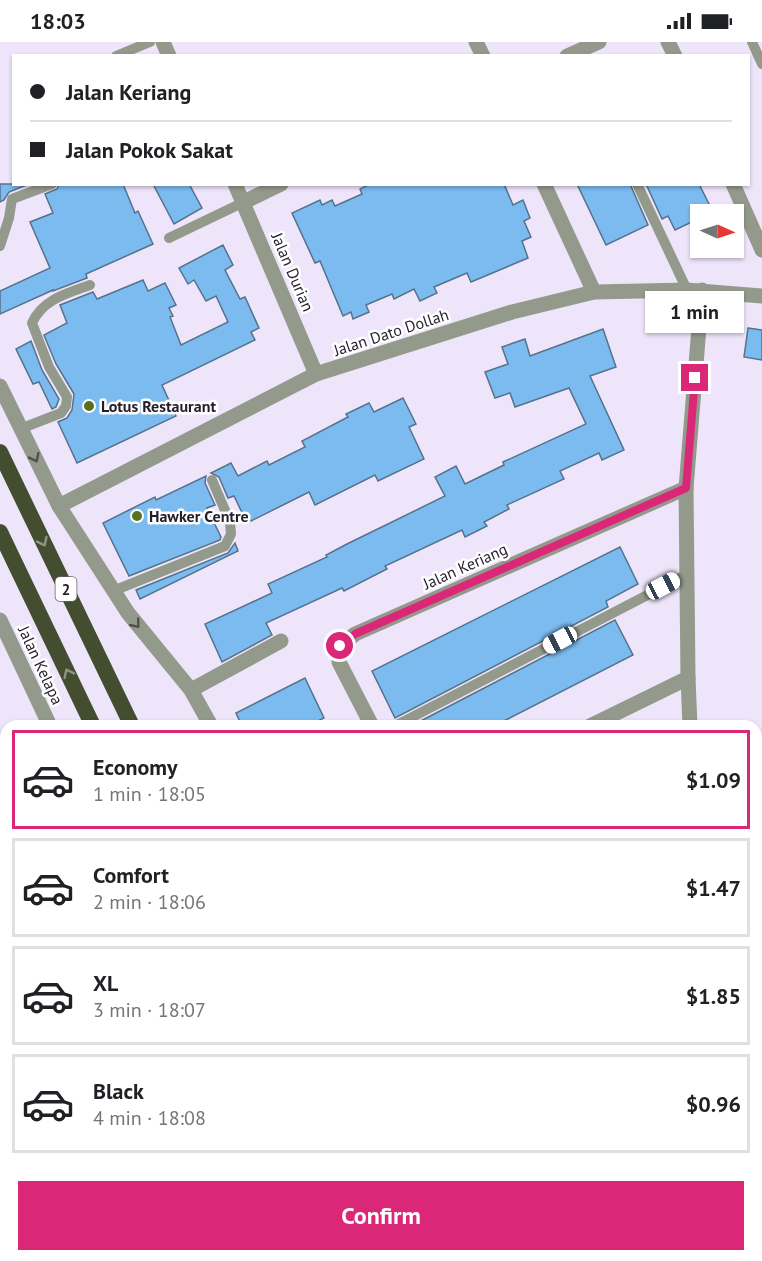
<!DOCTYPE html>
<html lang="en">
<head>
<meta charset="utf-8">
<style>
	:root { --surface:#fff; --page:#f2f2f2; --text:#202124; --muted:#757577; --line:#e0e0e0; --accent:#db2777 }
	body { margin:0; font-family:"PT Sans",sans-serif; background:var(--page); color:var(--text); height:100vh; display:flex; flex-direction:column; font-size:22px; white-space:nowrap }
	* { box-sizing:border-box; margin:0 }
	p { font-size:20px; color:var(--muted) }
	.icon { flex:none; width:33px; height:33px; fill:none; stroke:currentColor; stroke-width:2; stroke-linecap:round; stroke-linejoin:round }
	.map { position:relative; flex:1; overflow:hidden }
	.side { position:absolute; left:0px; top:678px; width:762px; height:542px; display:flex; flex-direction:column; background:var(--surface); border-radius:18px 18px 0 0; box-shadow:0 2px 4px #0004 }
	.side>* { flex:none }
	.hud { position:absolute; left:12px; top:12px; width:738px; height:132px; border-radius:0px; box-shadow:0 2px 4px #0004; display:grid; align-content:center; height:132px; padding:0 18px; background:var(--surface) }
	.needle { width:39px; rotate:93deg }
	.tools { position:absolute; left:690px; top:162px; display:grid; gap:12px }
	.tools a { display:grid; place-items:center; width:54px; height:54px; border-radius:0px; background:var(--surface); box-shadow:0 2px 4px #0004; font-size:30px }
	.end { position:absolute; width:27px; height:27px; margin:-14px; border:8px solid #db2777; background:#fff; box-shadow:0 0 0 3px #fff }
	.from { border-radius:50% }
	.bubble { position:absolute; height:42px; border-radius:0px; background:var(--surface); box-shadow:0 2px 4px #0004; font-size:20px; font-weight:700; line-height:42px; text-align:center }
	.car { position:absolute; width:18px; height:36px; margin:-18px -9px; border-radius:8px; box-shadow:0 0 4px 2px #0007; background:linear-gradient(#fff 24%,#345 0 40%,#fff 0 76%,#345 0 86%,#fff 0) }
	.hud b { display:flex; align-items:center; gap:21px; height:57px; font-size:22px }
	.hud b+b { border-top:2px solid var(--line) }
	.hud i { width:15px; height:15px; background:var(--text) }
	ul { padding:10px 0 0; list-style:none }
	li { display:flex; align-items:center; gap:18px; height:99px; margin:0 12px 9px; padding:0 6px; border:3px solid var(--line); border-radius:0px }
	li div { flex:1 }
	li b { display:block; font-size:22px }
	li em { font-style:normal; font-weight:700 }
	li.current { border-color:var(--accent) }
	li>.icon { width:54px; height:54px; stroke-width:1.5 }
	.primary-button { display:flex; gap:12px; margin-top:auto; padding:12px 18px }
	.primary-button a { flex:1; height:69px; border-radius:0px; background:var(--accent); color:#fff; font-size:24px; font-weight:700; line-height:69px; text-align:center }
	.status { display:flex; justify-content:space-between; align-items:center; height:42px; padding:0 30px; background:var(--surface); direction:ltr }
	.status svg { height:16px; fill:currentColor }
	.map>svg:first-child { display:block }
	.building { fill:#7bbbf0; stroke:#55728b; stroke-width:1.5 }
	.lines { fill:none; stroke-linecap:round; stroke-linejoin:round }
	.service { stroke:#949a8b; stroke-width:10 }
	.minor { stroke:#949a8b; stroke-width:15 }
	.tertiary { stroke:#949a8b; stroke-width:15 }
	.trunk { stroke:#434e30; stroke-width:16 }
	.oneway { stroke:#515051 }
	.oneway2 { stroke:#8e9583 }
	.route { stroke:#db2777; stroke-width:8 }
	.poi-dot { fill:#587021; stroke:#fff; stroke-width:2 }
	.labels { text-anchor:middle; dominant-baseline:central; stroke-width:5; stroke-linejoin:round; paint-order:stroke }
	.shield { fill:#fff; stroke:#66626b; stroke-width:1.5 }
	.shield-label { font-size:15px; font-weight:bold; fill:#241e2b }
	.street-label { font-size:16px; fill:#241e2b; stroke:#fff }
	.poi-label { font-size:16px; font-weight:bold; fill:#241e2b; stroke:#fff; text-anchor:start }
</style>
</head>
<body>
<div class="status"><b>18:03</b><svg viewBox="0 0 49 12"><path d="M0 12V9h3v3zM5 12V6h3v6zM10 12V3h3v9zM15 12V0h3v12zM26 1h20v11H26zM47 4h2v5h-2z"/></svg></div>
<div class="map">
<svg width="762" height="1219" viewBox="0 0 762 1219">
	<rect width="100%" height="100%" fill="#eee5fb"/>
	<g class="building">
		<polygon points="0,142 29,142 9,150 4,158 0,160"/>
		<polygon points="59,142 123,142 135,171 138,169 153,202 86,232 87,236 53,249 53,248 0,272 0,249 50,226 30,180 53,171 45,152 57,147"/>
		<polygon points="153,142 189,142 202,166 174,182"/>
		<polygon points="370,142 504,142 513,163 523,158 530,176 524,179 531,195 522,199 528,216 471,240 467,231 434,245 437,251 420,259 414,247 394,257 392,252 366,263 369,270 353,277 351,270 343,274 320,219 315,221 292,171 320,158 322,163 332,158 335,164 362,152 360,147"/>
		<polygon points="577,142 630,142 648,183 606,203"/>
		<polygon points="646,142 699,142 713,170 700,172 700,176 675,188 668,174 662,177"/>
		<polygon points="223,203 233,223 225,228 240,257 245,255 259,286 251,290 255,298 162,343 176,374 77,421 58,380 67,376 72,368 74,352 56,322 44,293 67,281 60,263 93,250 97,257 143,238 148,249 165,241 176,263 169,266 173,274 170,275 181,303 228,280 216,254 206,259 194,238 188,242 179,226"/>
		<polygon points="748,286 762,288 762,318 744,315"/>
		<polygon points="603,287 616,325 590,334 624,408 602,418 599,411 560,429 564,437 507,463 509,467 484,480 487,484 465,495 462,488 385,524 387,527 344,549 342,546 266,581 272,593 222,620 205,582 272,551 268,542 327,515 326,513 347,502 445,454 435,435 456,424 465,442 504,423 503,420 586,382 569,346 515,365 510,351 495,356 485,330 508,322 502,305 525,297 530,314"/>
		<polygon points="31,299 42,328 59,357 56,365 52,367 39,340 33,342 16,307"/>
		<polygon points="403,356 416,382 409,385 424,417 378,439 375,433 315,463 309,450 247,481 234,454 228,456 219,435 211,431 231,421 238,434 267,419 269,423 305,405 302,399 348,375 346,372 369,361 374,370"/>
		<polygon points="206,434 205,441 215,463 207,466 221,495 220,498 129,534 103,481 155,455 156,458"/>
		<polygon points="235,501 238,509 140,557 136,548 228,511"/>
		<polygon points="620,505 638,542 606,559 608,565 395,676 372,629"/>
		<polygon points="615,578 633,613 494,684 411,684"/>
		<polygon points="305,636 324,676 308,684 242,684 236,671"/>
	</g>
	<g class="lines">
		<g class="service">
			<polyline points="752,0 762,22"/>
			<polyline points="116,14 150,0"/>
			<polyline points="637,142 687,248"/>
			<polyline points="169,196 244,160"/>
			<polyline points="0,204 9,176 12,157 52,142"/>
			<path d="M 20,387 L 61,371 L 66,364 L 67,355 L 49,325 L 32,281 C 43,257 68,251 90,243"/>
			<polyline points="113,549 225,504 231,492 230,480 212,438"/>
			<polyline points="395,684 686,533"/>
			<polyline points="0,704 6,702"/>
			<polyline points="756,1151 762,1148"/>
			<polyline points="81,1214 84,1219"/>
			<polyline points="148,1214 151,1219"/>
			<polyline points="270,1214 272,1219"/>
			<polyline points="459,1214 462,1219"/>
			<polyline points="109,1219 118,1214"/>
			<polyline points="609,1219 621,1214"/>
		</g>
		<g class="minor">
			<polyline points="163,0 169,14"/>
			<polyline points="476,0 483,14"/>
			<polyline points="668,0 675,14"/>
			<polyline points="567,14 599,0"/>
			<polyline points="235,142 316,332"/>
			<polyline points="544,142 594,250"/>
			<polyline points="733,142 762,208"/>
			<polyline points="244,160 281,142"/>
			<polyline points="0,578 50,684"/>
			<polyline points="191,648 281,599"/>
			<polyline points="372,684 339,620 341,604 355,592 686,446"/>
			<polyline points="590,684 688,636"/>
			<polyline points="690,684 688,636 686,446 702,248"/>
			<polyline points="756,850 762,847"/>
			<polyline points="756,1096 762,1113"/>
			<polyline points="0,1134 6,1146"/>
			<polyline points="40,1214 43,1219"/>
			<polyline points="313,1214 315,1219"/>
		</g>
		<g class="tertiary">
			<polyline points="0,344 59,464 128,571 191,648 211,684"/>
			<polyline points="59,464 316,332 512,270 594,250 687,248 762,254"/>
			<polyline points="423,1214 426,1219"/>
		</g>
		<g class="trunk">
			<polyline points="0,410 132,684"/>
			<polyline points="0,490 93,684"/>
			<polyline points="349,1214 352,1219"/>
			<polyline points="384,1214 386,1219"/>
		</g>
	</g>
	<defs><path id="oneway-chevron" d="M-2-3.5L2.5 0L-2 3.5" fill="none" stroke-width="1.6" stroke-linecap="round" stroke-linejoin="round" transform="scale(1.5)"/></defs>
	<g class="oneway">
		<use href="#oneway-chevron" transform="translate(35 416) rotate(64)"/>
		<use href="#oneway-chevron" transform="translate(136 582) rotate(51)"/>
	</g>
	<g class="oneway2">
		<use href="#oneway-chevron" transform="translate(43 500) rotate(64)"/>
		<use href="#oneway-chevron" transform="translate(68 631) rotate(-116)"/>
	</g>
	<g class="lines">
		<polyline class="route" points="340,604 355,592 686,446 695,336"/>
	</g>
	<g class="poi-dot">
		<circle cx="89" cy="364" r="6"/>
		<circle cx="137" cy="474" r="6"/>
	</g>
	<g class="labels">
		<rect class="shield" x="55.5" y="535" width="21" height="24" rx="4.5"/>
		<g class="shield-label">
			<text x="66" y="547">2</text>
		</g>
		<g class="street-label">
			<text transform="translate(293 230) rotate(67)">Jalan Durian</text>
			<text transform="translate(391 290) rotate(-18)">Jalan Dato Dollah</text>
			<text transform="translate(465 524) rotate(-24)">Jalan Keriang</text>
			<text transform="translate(41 623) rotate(65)">Jalan Kelapa</text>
		</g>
		<g class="poi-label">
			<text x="101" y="364">Lotus Restaurant</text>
			<text x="149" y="474">Hawker Centre</text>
		</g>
	</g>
</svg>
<div class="tools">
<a><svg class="needle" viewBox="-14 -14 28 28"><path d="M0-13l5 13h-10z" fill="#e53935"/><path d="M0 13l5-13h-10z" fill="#757577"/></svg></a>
</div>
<i class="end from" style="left:340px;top:604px"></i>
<i class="end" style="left:695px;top:336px"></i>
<div class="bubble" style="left:645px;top:249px;width:99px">1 min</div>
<i class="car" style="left:663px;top:544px;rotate:62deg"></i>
<i class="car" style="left:560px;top:598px;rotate:242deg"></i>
<div class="hud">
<b><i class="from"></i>Jalan Keriang</b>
<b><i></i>Jalan Pokok Sakat</b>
</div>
<section class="side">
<ul>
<li class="current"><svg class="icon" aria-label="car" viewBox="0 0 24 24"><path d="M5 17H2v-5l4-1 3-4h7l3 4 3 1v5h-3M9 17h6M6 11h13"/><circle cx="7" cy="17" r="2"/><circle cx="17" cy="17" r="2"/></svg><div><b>Economy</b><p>1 min · 18:05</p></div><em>$1.09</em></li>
<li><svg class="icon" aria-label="car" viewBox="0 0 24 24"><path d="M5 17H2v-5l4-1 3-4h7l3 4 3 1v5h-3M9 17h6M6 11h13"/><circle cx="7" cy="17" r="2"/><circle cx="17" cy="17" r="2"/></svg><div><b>Comfort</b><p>2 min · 18:06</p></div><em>$1.47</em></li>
<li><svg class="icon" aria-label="car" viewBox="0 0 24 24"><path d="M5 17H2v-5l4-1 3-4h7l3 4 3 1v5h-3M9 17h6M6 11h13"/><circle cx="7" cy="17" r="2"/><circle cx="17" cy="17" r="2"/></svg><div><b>XL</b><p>3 min · 18:07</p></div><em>$1.85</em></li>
<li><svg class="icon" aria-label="car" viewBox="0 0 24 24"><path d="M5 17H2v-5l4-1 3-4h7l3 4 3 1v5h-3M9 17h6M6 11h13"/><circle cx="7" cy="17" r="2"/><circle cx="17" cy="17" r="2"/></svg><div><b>Black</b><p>4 min · 18:08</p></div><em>$0.96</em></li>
</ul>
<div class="primary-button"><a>Confirm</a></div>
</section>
</div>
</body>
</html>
